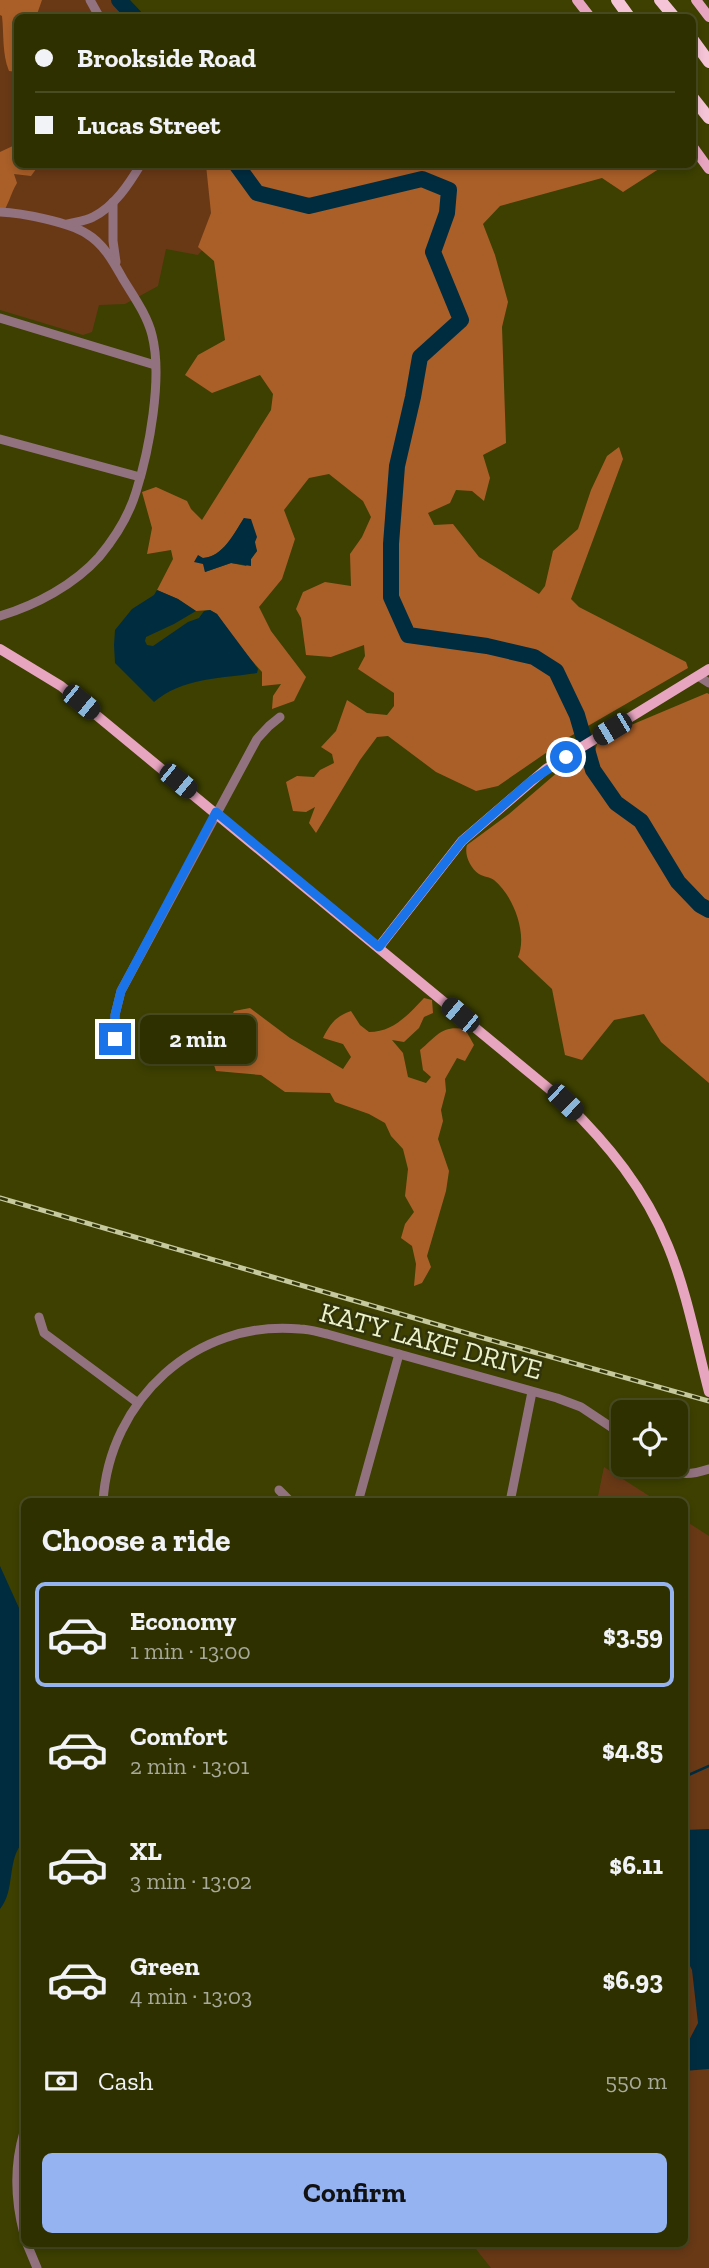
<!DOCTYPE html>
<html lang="en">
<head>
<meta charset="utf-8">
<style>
	:root { --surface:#2e3000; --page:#36380a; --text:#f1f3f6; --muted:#a7a999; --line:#494b22; --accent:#95b2f1 }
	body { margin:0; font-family:"Zilla Slab",serif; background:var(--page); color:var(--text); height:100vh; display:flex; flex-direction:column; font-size:26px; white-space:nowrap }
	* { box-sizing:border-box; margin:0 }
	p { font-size:23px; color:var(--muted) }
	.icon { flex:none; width:38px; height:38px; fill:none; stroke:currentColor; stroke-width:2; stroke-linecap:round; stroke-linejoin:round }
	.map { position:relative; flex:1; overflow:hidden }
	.side { position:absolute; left:21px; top:1498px; width:667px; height:749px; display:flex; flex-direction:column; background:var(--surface); border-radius:10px; box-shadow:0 4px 10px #0003,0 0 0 2px var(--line) }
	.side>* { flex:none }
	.hud { position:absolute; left:14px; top:14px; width:682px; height:154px; border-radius:10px; box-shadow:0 4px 10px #0003,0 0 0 2px var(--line); display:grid; align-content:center; height:154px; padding:0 21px; background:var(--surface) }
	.fabs { position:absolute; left:611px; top:1400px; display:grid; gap:14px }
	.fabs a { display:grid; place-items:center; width:77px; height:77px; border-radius:10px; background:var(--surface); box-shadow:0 4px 10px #0003,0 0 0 2px var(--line); font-size:35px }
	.end { position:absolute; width:32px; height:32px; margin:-16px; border:9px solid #1a73e8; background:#fff; box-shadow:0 0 0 4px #fff }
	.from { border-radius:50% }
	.bubble { position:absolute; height:49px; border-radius:10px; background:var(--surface); box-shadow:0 4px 10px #0003,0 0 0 2px var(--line); font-size:23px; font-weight:700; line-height:49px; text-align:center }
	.car { position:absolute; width:21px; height:42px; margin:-21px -10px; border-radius:9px; box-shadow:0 0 5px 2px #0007; background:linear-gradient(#222 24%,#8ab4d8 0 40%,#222 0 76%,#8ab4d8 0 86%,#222 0) }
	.hud b { display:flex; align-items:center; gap:24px; height:66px; font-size:26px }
	.hud b+b { border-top:2px solid var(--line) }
	.hud i { width:18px; height:18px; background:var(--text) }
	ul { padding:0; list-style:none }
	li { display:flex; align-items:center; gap:21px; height:105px; margin:0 14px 10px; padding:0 7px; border:4px solid transparent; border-radius:10px }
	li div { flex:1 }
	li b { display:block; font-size:26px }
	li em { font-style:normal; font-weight:700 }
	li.active { border-color:var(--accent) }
	li>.icon { width:63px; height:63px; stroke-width:1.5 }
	h2 { padding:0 21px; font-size:32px; line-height:84px }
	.pay { display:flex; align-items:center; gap:18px; height:77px; padding:0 21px; font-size:26px }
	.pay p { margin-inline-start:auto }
	.cta { display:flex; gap:14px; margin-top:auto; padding:14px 21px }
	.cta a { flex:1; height:80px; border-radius:10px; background:var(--accent); color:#111; font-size:28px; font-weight:700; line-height:80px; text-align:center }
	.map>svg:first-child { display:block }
	.green { fill:#693916 }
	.forest { fill:#aa5f28; fill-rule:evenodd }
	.water { fill:#002c40 }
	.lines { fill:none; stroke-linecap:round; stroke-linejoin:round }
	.stream { stroke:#002c40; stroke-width:2.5 }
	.river { stroke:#002c40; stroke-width:16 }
	.minor { stroke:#93727f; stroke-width:9 }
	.major { stroke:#e8a5c0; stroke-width:10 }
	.highway { stroke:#f6c4d7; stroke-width:12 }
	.rail-casing { stroke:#c5c99d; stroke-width:5 }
	.rail { stroke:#32350b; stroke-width:2.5; stroke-dasharray:8; stroke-linecap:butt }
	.route { stroke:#1a73e8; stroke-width:9 }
	.labels { text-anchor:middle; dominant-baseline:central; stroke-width:5; stroke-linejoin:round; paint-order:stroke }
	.street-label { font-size:28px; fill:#ecf1ca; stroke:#32350b }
</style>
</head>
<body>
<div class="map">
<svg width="709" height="2268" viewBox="0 0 709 2268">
	<rect width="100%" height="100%" fill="#3d4000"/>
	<g class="green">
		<polygon points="0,0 120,0 151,17 18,18 18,164 295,165 232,215 198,255 166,249 158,286 125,304 99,305 92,332 83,335 0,310"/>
		<polygon points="604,1467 657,1501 597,1501"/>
		<polygon points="684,1520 709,1536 709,2268 491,2268 472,2244 684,2244"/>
	</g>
	<g class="forest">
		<path d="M 0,0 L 42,0 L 36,17 L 18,18 L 17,72 L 9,71 C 2,54 4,34 2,16 L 0,15 Z"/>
		<path d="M 17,144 L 18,164 L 39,165 L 31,176 L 14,174 L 17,183 C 10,194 9,206 0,216 L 0,152 Z"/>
		<path d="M 206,165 L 665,165 L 623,192 L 602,178 L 500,206 L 483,224 L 495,255 L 508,302 L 502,327 L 506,443 L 483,455 L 490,478 L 484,501 L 472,491 L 456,490 L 450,503 L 428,513 L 434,525 L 453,524 L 479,557 L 539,594 L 545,586 L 553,551 L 578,529 L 591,490 L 607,456 L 619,447 L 623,459 L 571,599 L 579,607 L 686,662 L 688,668 L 569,737 L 498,786 L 476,791 L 436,772 L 388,736 L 377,737 L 360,760 L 316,833 L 309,823 L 315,807 L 306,812 L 293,811 L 286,782 L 297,776 L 314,777 L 320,770 L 334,763 L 332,754 L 321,747 L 336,731 L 347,700 L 367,713 L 387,715 L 394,706 L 394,693 L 358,669 L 365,656 L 364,645 L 331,657 L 306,655 L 301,618 L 296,609 L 303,592 L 325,582 L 351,586 L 350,554 L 362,537 L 371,517 L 363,501 L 329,474 L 309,478 L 284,510 L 295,539 L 282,579 L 259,607 L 271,631 L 306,677 L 294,701 L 272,709 L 273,696 L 281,684 L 262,686 L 262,672 L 240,647 L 217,614 L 210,610 L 196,611 L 178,599 L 157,590 L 173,559 L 171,550 L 147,554 L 152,528 L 142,492 L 156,487 L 187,501 L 191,509 L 202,520 L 271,410 L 273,394 L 260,375 L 212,393 L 185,375 L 198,355 L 225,340 L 214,261 L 198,247 L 211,213 ZM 244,518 L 257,551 L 246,566 L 231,563 L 205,572 L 203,558 C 223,557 234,534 244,518 Z"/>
		<path d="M 707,693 L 709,694 L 709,1083 L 661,1042 L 644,1014 L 614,1020 L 582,1060 L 565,1055 L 552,989 L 518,957 C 528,934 513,895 494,880 C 490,877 484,877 479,874 C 470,868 464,854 467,845 L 509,814 L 559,771 L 576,761 L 592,763 L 597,744 L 631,725 Z"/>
		<path d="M 424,998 L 432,1000 L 433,1013 L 424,1017 L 419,1028 L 404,1042 L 392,1040 L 403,1053 L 408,1077 L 426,1083 L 431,1077 L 423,1070 L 420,1050 C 437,1036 441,1025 465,1029 L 474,1045 L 465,1061 L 457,1058 L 445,1079 L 446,1091 L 441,1110 L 443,1121 L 438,1139 L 449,1171 L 446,1191 L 427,1256 L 431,1267 L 422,1283 L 414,1286 L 416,1264 L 412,1246 L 401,1238 L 405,1224 L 414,1212 L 405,1196 L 408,1169 L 403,1149 L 391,1136 L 385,1123 L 369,1114 L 335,1102 L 330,1093 L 285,1092 L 261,1075 L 216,1071 L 212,1059 L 234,1011 L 250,1008 L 290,1038 L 343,1069 L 351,1057 L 343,1044 L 323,1038 C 330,1024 336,1016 351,1011 L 360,1025 L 369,1032 C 393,1032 408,1015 424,998 Z"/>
	</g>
	<g class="water">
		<path d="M 244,518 L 251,519 L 257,537 L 255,542 L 257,551 L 251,559 L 251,566 L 231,563 L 205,572 L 203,564 L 194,562 L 198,555 L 203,558 C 223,557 234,533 244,518 Z"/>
		<path d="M 157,590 L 178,599 L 196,611 L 174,624 L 146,637 L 145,641 L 147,645 L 153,646 L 188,622 L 199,618 L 204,611 L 210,610 L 217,614 L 258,669 L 257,673 C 223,678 181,678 154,702 L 115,663 L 114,645 L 115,630 L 132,609 L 154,595 Z"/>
		<path d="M 0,1566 L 24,1619 L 24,1841 C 6,1859 16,1890 0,1909 Z"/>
		<polygon points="709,1829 709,2069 684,2071 684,2050 698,2023 692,1970 684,1954 684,1830"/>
	</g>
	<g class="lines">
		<polyline class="stream" points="684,1777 709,1766"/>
		<g class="river">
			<polyline points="119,0 136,18"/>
			<polyline points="236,164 257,193 309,206 422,179 449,190 447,213 433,252 461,320 420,357 413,397 397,466 391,544 391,597 408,635 487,646 534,657 556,671 577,715 593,770 616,803 641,821 678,882 700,905 709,910"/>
		</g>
		<g class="minor">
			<polyline points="90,0 100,18"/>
			<polyline points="113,202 113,241 116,262"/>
			<path d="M 0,212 C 22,213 69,222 87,234 C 104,244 114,263 123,279 C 134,297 147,315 152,335 C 163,378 149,451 136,492 C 129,515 114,539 99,557 C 74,585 36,605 0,616"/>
			<path d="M 67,224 C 75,222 86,221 93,217 C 115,206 129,184 141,164"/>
			<polyline points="0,318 155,365"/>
			<polyline points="0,439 140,477"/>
			<polyline points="698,676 709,683"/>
			<polyline points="115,1039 115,1015 121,991 257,739 269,726 280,717"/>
			<polyline points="39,1317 44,1333 138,1403"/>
			<path d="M 661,1465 C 677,1476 691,1475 709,1469"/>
			<polyline points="279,1490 289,1500 298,1502"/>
			<path d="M 103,1502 C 109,1400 196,1319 300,1329 C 309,1329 318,1332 327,1334 L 557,1398 L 581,1407 L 623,1435"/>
			<polyline points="358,1502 399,1354"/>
			<polyline points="510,1502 532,1392"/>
			<path d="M 24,2132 C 14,2165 15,2200 24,2234"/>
			<polyline points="27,2244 37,2268"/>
		</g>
		<g class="major">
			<polyline points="577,0 591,18"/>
			<polyline points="696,0 709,17"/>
			<polyline points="693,147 709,169"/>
			<path d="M 0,649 L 61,686 L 565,1102 C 608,1144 645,1189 668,1246 C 686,1289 697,1346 709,1392"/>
			<polyline points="379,947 462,841 546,769 709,669"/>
		</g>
		<g class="highway">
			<polyline points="617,0 630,18"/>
			<polyline points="660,0 675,18"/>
			<polyline points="693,40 709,62"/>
			<polyline points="693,98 709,118"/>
		</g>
		<g class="rail-casing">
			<polyline id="rail" points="0,1198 480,1337 709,1401"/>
		</g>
		<use href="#rail" class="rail"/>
	</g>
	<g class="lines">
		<polyline class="route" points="115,1039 115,1015 121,991 216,812 379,947 462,841 531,781 566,757"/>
	</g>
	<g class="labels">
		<g class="street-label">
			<text transform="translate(431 1341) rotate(15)">KATY LAKE DRIVE</text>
		</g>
	</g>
</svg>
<div class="fabs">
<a><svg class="icon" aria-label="locate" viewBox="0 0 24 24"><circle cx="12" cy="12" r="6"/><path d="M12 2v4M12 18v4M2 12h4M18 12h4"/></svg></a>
</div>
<i class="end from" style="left:566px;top:757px"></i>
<i class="end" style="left:115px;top:1039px"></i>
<div class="bubble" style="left:140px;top:1015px;width:116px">2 min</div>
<i class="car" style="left:81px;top:702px;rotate:129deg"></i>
<i class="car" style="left:612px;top:729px;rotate:239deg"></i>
<i class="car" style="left:178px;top:781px;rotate:129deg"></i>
<i class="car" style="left:460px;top:1015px;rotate:310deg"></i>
<i class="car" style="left:565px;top:1102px;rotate:134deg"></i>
<div class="hud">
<b><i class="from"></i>Brookside Road</b>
<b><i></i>Lucas Street</b>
</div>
<section class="side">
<h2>Choose a ride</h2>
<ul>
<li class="active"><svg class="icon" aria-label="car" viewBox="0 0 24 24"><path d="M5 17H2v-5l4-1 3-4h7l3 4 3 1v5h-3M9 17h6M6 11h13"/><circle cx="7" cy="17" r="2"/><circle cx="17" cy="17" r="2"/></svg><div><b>Economy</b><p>1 min · 13:00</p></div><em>$3.59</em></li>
<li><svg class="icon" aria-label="car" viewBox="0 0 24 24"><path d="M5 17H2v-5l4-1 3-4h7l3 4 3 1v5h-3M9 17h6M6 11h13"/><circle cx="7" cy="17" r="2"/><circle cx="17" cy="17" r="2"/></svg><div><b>Comfort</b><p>2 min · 13:01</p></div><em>$4.85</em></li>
<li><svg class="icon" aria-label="car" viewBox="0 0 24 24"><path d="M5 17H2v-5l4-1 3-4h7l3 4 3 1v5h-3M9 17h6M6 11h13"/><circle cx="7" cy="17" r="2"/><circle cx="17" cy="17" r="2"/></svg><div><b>XL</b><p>3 min · 13:02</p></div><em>$6.11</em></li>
<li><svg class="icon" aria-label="car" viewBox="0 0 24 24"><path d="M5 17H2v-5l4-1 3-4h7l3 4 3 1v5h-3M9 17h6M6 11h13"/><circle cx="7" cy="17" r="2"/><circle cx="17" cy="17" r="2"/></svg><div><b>Green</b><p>4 min · 13:03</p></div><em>$6.93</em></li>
</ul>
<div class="pay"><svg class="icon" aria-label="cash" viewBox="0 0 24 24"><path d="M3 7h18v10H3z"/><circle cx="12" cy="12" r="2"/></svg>Cash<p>550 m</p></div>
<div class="cta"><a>Confirm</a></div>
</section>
</div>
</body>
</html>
